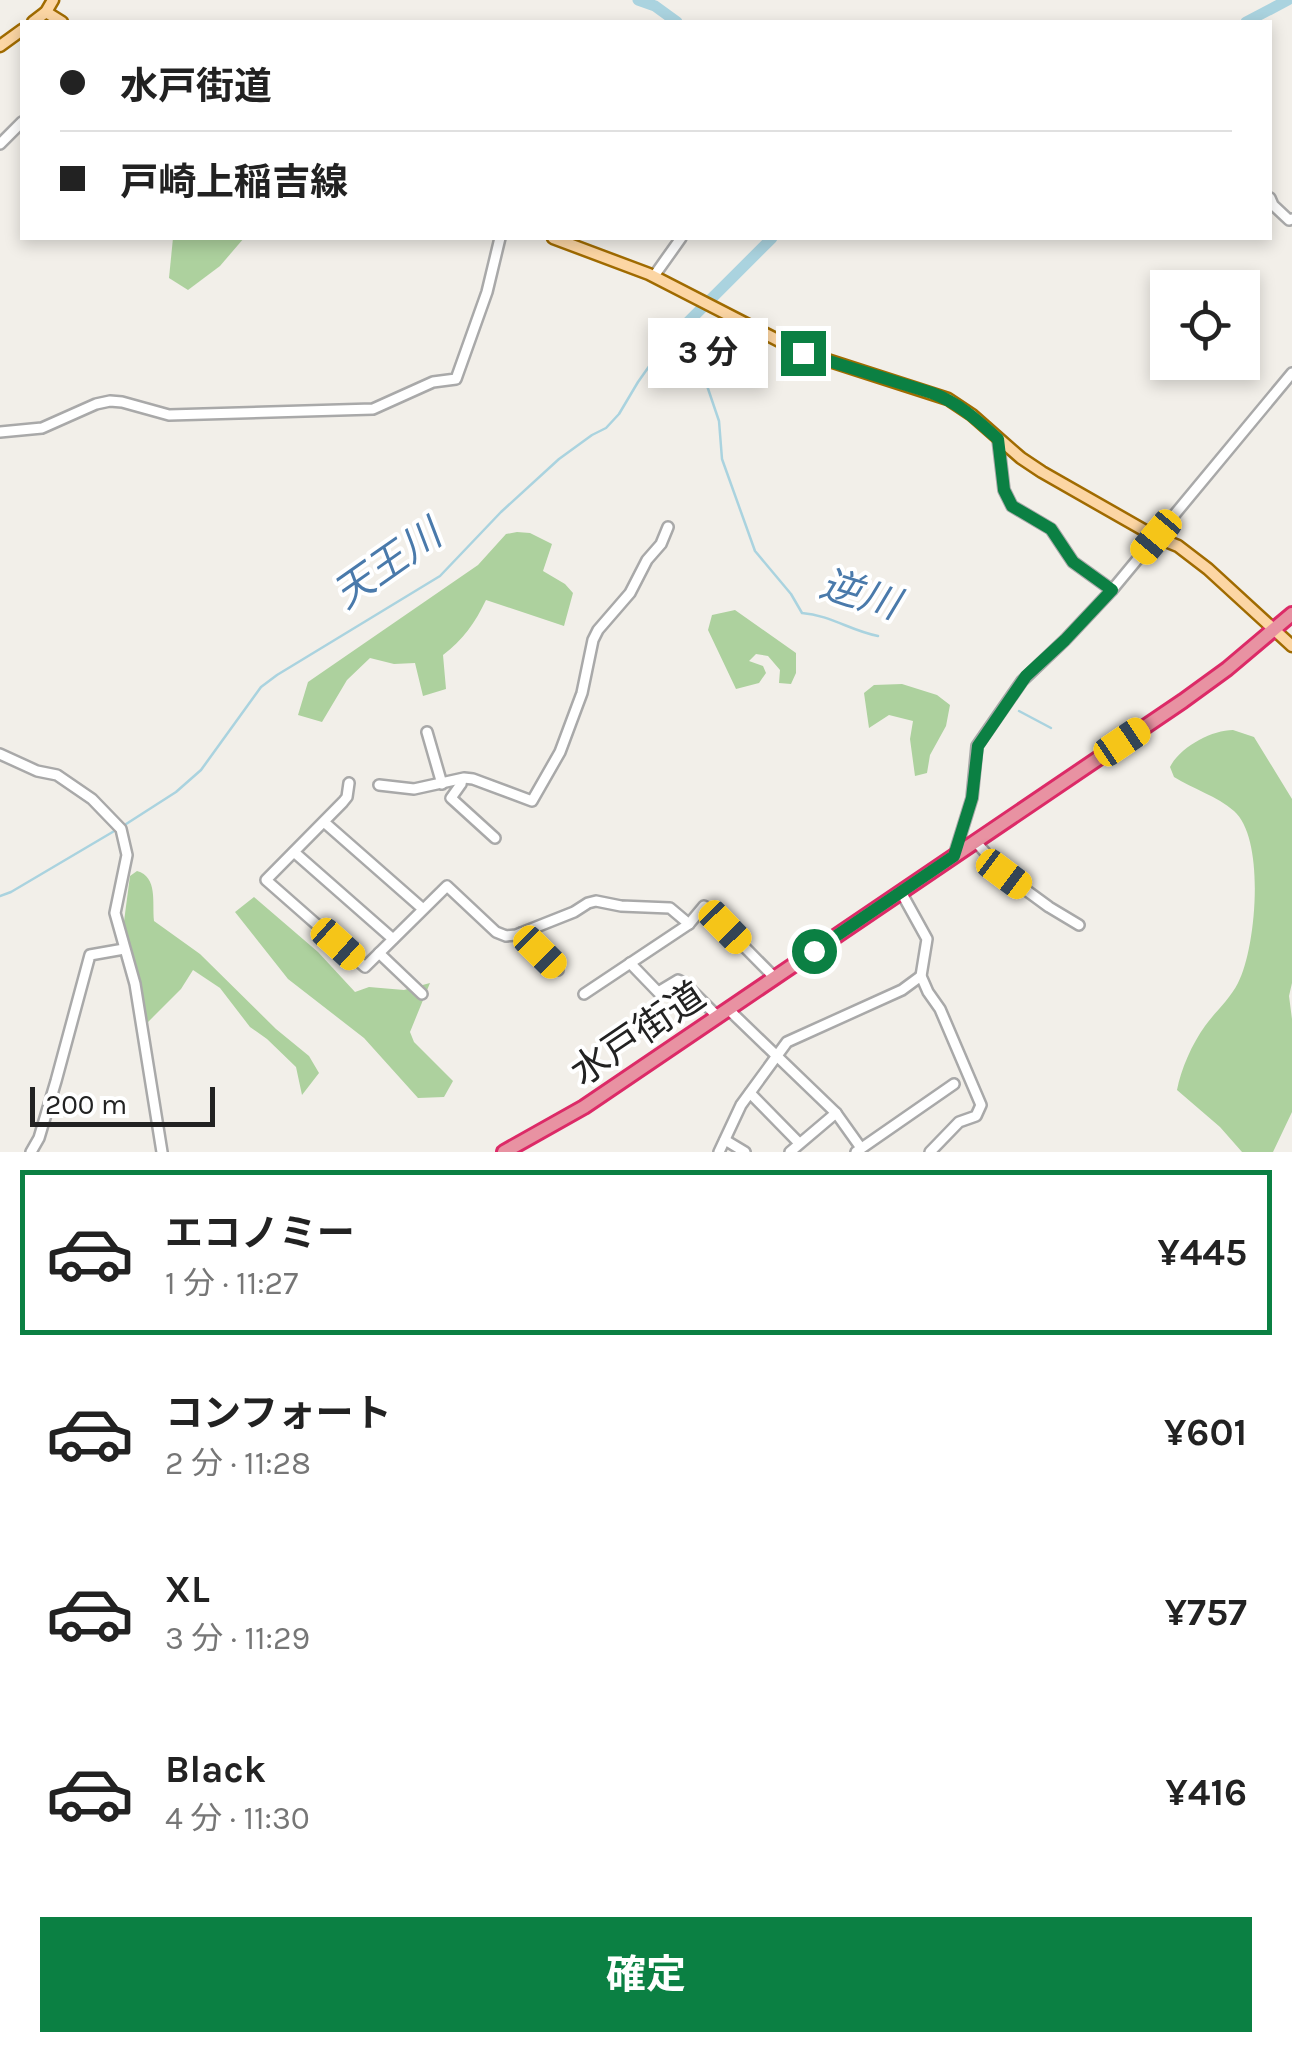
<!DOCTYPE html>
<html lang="ja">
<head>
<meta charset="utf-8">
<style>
	:root { --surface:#fff; --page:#f2f2f2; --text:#222; --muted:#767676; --line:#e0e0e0; --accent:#0b8043 }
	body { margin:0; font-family:Karla,"Noto Sans JP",sans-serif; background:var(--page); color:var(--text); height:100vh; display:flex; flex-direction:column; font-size:38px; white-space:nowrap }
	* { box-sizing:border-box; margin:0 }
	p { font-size:32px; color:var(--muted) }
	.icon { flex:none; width:55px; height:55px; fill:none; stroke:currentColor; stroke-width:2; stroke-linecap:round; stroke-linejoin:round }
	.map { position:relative; height:1152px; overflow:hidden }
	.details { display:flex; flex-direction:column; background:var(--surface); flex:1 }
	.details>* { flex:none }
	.top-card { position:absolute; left:20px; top:20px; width:1252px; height:220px; border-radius:0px; box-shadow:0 5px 15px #0003; display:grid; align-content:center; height:220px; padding:0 40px; background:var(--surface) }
	.buttons { position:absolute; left:1150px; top:270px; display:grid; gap:20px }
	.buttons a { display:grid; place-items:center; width:110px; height:110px; border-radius:0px; background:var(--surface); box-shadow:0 5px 15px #0003; font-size:50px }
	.scale { position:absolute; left:30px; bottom:25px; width:185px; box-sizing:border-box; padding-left:10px; border:5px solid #222; border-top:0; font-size:28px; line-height:35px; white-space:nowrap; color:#222; -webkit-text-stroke:8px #fff; paint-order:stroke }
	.end { position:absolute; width:45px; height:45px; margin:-22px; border:12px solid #0b8043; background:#fff; box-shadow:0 0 0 5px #fff }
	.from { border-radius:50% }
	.bubble { position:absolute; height:70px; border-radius:0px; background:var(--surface); box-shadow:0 5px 15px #0003; font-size:32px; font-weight:700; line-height:70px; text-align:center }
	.car { position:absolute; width:30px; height:60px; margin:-30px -15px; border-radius:12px; box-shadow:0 0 8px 2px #0007; background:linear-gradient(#f5c518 24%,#345 0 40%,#f5c518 0 76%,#345 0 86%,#f5c518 0) }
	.top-card b { display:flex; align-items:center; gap:35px; height:95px; font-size:38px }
	.top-card b+b { border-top:2px solid var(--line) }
	.top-card i { width:25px; height:25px; background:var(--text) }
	ul { padding:18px 0 0; list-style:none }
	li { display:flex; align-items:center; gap:30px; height:165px; margin:0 20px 15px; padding:0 20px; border:5px solid transparent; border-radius:0px }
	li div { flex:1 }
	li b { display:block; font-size:38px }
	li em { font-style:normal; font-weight:700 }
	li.current { border-color:var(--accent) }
	li>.icon { width:90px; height:90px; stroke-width:1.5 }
	.primary-button { display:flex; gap:20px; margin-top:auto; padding:20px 40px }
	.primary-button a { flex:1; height:115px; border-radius:0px; background:var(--accent); color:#fff; font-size:40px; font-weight:700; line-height:115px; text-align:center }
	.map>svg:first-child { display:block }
	.forest { fill:#add19e }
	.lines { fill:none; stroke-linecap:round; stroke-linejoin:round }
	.stream { stroke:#aad3df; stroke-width:2.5 }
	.river { stroke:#aad3df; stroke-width:11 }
	.minor-casing { stroke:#a9a9a9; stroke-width:14 }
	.major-casing { stroke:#a06b00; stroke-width:15 }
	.highway-casing { stroke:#dc2a67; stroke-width:18 }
	.minor { stroke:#fff; stroke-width:9 }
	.major { stroke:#fcd6a4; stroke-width:10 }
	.highway { stroke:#e892a2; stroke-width:12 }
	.route { stroke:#0b8043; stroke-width:12 }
	.labels { text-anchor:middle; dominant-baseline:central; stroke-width:8; stroke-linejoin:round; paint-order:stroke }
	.street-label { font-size:38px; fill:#222; stroke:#fff }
	.water-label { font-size:40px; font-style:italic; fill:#4a7aab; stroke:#fff }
</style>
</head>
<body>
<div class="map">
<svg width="1292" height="1152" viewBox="0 0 1292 1152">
	<rect width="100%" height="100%" fill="#f2efe9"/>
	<g class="forest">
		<polygon points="173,238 244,238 220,266 188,290 169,278"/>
		<path d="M 517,532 L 530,533 L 552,544 L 543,571 L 565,584 L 573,593 L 564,626 L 486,600 C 475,623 463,640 443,655 L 446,689 L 423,696 L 415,663 L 394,664 L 370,658 L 347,680 L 322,722 L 298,715 L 308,682 L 478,565 L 506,534 Z"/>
		<polygon points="735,610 796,653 796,673 791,684 779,683 780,670 768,656 756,654 749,661 763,666 766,673 759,683 736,689 708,630 712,615"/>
		<polygon points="902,684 937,695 950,705 946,726 930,755 927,773 915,776 910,739 913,721 889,715 869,728 864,693 874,685"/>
		<path d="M 1233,730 L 1254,737 L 1292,799 L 1292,983 L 1289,996 L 1292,1019 L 1292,1112 L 1273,1152 L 1242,1152 L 1220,1127 L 1177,1090 C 1181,1069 1192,1044 1205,1026 C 1215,1012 1230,999 1238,983 C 1256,949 1266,839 1234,811 C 1217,796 1193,789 1174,777 L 1170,767 C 1180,747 1212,730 1233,730 Z"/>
		<path d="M 137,871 C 158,877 152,902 154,921 L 200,954 L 276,1029 L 309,1056 L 319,1073 L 302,1095 L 296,1067 L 267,1039 L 250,1027 L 220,988 L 193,970 L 181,989 L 147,1023 L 136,964 L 123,929 L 130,876 Z"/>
		<polygon points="254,897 318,952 355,992 369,987 404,990 430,983 410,1032 414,1042 453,1081 444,1097 418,1098 364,1038 288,979 235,912"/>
	</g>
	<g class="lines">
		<g class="stream">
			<polyline points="1019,711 1051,728"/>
			<path d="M 123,826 L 176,792 L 201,770 L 261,687 L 277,675 L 440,576 L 501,512 L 559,459 L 592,435 L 606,428 L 619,414 L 638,382 L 650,365 L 686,324 L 719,421 L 722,459 L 755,551 L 791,594 L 802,613 C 830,615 851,631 878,636"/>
			<polyline points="0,896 11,892 116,830"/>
		</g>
		<g class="river">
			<polyline points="638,0 655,6 677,22"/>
			<polyline points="1246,22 1288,0"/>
			<polyline points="686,324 772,238"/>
		</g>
		<g class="minor-casing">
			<g id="minor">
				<polyline points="0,144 22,122"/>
				<polyline points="1270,198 1273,205 1289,220 1292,219"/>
				<polyline points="654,276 681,238"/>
				<polyline points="0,432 42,428 96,404 110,401 122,402 169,415 373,409 433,382 456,379 487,292 500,238"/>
				<polyline points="998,439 1004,490 1012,506 1051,529 1073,562 1112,590"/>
				<polyline points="427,732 442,784"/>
				<polyline points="0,754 37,771 57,775 92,799 121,829 127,855 115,913 135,984 162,1152"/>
				<polyline points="462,779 461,784 451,798 495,838"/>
				<polyline points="349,783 347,797 343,802 266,880 365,967 447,886 496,932 506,936 516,935 574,912 588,903 596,901 621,906 670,908 689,924"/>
				<polyline points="379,785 414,789 464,778 473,779 532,801 560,752 582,693 593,640 598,630 630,593 647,560 661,544 668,527"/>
				<polyline points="324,822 423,909"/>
				<polyline points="976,842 1004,874 1049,907 1079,925"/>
				<polyline points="294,852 393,939"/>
				<polyline points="954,856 972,798 977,746 1022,681 1065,640 1112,590 1292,373"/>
				<polyline points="901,892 927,939 921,976 928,992 940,1009 981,1105 976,1116 959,1122 930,1152"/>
				<polyline points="521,933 558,970"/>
				<polyline points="379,953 422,994"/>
				<polyline points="630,963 658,992 678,980 684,983 717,1016"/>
				<polyline points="584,994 689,924 704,906 775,978"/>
				<polyline points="728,1009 836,1113 861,1148"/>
				<polyline points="750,1093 799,1143"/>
				<polyline points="725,1140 745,1152"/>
				<polyline points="31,1152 39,1138 56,1081 90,955 124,949"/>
				<polyline points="719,1152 741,1105 787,1042 902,990 921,976"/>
				<polyline points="790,1152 836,1113"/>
				<polyline points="856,1152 954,1084"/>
			</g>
		</g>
		<g class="major-casing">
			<g id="major">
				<polyline points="46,12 62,22"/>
				<polyline points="33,22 46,12 53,0"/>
				<polyline points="0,46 22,30"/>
				<polyline points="553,238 649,274 799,351 948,399 972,415 1021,458 1042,472 1156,537 1178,546 1208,569 1292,646"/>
			</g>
		</g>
		<g class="highway-casing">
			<polyline id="highway" points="504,1152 584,1107 1183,701 1227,669 1292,614"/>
		</g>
		<use href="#minor" class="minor"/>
		<use href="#major" class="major"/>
		<use href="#highway" class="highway"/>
	</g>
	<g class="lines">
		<path class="route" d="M 803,353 L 932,393 C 959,403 977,420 998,439 L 1004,490 L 1012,506 L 1051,529 L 1073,562 L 1112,590 L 1065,640 L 1026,676 L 978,746 L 972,798 L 954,856 L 814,951"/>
	</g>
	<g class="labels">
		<g class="street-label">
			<text transform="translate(638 1034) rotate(-34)">水戸街道</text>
		</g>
		<g class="water-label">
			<text transform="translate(387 564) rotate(-35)">天王川</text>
			<text transform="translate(860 594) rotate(17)">逆川</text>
		</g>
	</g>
</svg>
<div class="buttons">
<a><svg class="icon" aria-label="locate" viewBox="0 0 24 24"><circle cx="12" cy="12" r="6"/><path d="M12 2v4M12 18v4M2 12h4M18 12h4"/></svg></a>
</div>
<div class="scale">200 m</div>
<i class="end from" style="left:814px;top:951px"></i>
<i class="end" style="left:803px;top:353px"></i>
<div class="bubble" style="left:648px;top:318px;width:120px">3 分</div>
<i class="car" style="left:1156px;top:537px;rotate:220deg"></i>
<i class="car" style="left:1122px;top:742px;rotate:56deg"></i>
<i class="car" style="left:1004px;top:874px;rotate:127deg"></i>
<i class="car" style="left:725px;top:927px;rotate:136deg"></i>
<i class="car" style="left:338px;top:944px;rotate:132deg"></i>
<i class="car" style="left:540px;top:952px;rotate:135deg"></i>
<div class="top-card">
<b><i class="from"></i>水戸街道</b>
<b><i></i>戸崎上稲吉線</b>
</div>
</div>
<section class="details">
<ul>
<li class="current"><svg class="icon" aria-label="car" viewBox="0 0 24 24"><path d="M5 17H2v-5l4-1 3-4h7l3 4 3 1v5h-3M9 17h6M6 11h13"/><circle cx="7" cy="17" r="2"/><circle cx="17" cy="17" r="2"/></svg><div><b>エコノミー</b><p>1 分 · 11:27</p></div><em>¥445</em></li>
<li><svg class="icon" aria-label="car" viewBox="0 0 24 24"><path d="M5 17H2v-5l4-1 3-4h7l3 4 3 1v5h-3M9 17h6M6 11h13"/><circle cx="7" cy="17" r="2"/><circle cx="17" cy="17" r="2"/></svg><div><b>コンフォート</b><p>2 分 · 11:28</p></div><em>¥601</em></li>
<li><svg class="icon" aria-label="car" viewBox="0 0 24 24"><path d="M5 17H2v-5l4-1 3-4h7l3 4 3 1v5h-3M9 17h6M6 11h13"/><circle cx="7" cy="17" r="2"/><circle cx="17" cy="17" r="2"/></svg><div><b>XL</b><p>3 分 · 11:29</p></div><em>¥757</em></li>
<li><svg class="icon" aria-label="car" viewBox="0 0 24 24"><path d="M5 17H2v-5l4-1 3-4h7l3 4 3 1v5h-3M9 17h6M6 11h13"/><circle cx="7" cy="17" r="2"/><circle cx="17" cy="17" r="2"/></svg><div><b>Black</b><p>4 分 · 11:30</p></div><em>¥416</em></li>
</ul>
<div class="primary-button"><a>確定</a></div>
</section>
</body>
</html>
